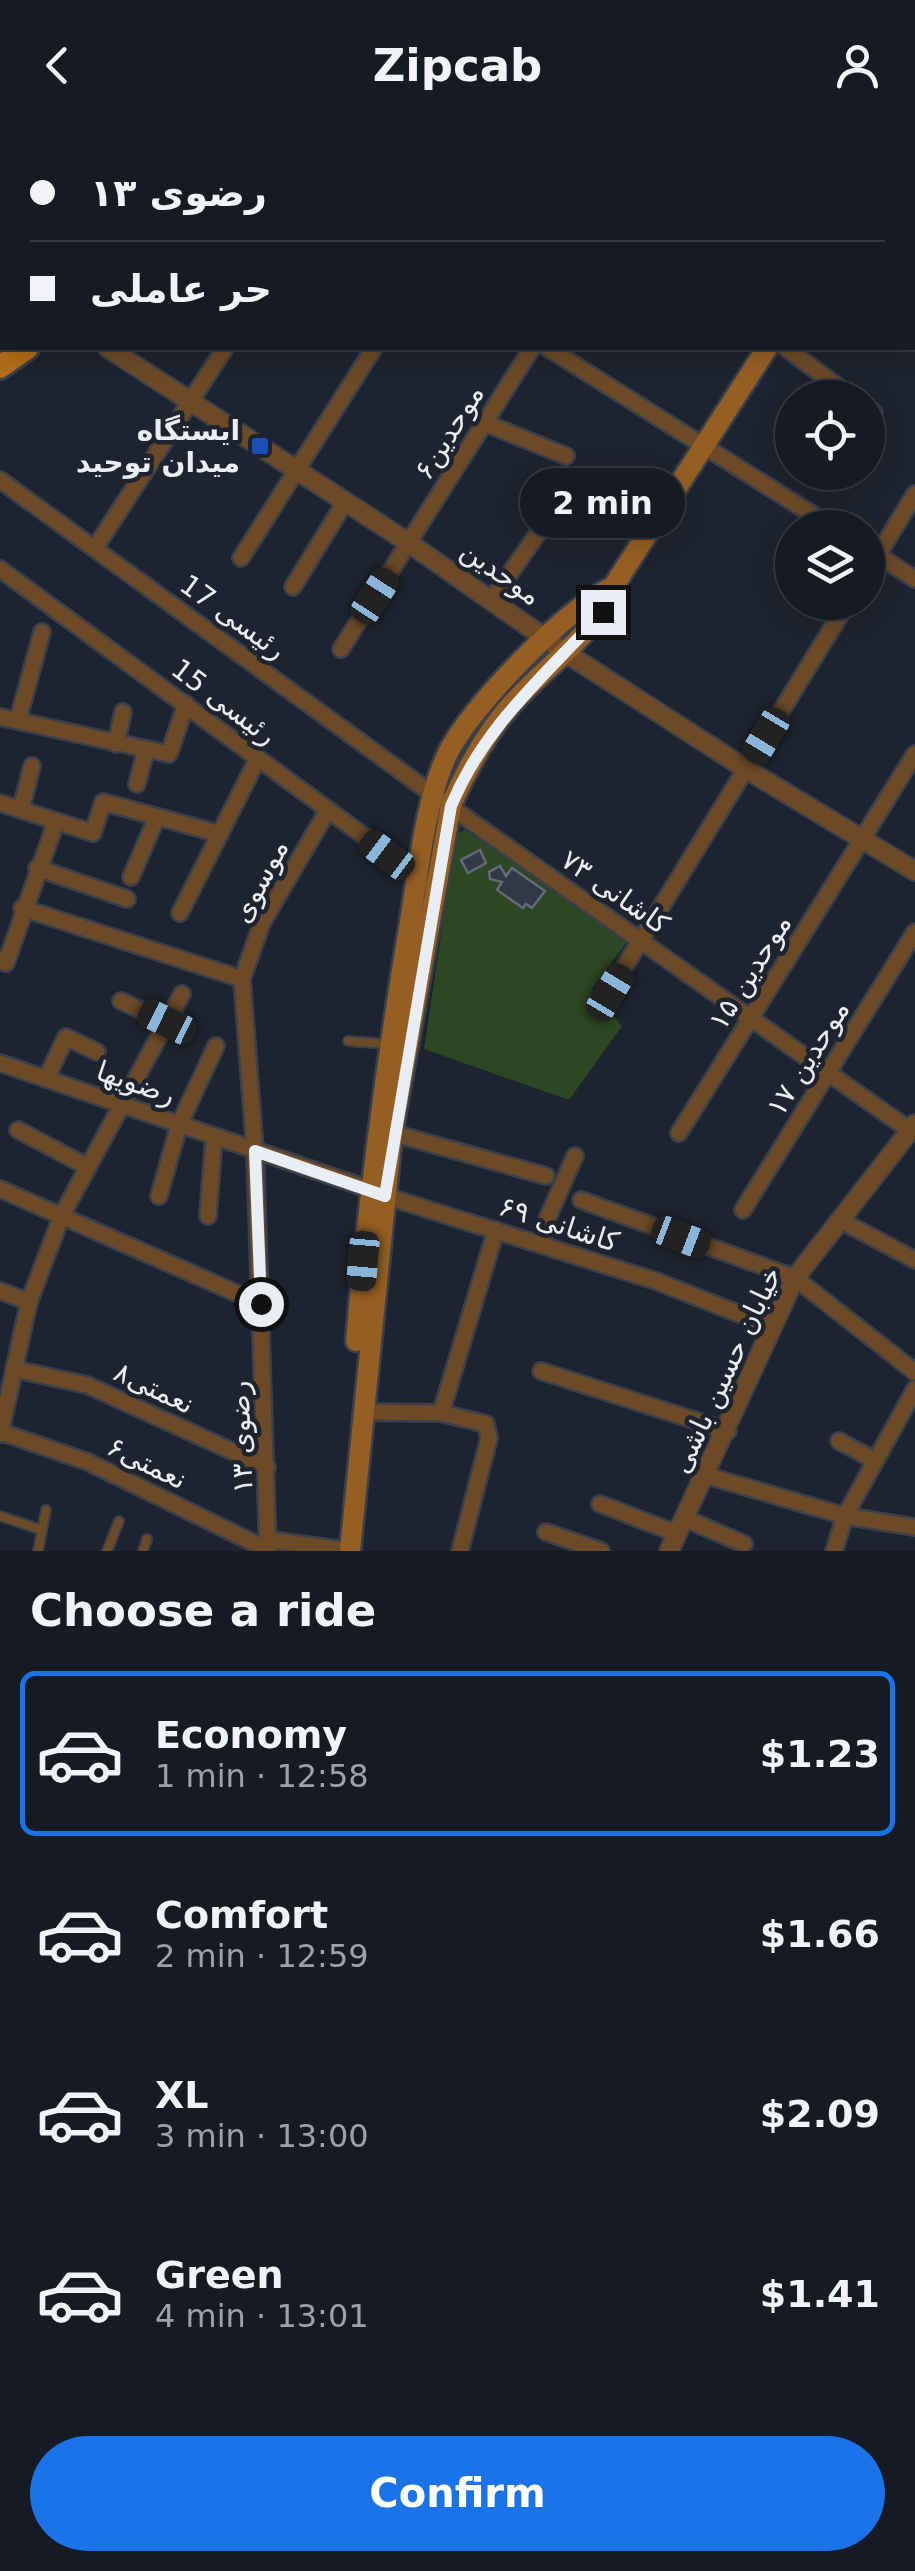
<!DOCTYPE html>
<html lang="en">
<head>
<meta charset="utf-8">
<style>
	:root { --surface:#161b23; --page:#232830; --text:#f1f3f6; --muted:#9ea1a6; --line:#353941; --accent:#1a73e8 }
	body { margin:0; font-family:"DejaVu Sans","Noto Naskh Arabic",sans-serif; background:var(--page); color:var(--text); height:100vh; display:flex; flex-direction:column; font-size:38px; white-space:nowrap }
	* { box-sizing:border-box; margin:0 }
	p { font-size:32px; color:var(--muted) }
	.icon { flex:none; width:55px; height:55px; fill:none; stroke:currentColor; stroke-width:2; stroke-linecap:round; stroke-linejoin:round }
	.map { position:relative; height:1421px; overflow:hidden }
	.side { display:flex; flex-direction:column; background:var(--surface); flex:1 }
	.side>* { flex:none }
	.hud { position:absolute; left:0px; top:0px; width:915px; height:220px; box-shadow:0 5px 25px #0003,0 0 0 2px var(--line); display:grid; align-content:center; height:220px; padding:0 30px; background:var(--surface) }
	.buttons { position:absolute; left:775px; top:250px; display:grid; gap:20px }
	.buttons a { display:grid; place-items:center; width:110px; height:110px; border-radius:50%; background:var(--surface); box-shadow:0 5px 25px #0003,0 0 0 2px var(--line); font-size:50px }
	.end { position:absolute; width:45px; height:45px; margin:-22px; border:12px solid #e9edf4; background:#111; box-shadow:0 0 0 5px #111 }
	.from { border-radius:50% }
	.bubble { position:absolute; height:70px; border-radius:35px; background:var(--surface); box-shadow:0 5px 25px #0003,0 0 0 2px var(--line); font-size:32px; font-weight:800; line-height:70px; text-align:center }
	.car { position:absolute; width:30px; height:60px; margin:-30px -15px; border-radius:12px; box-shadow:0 0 8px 2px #0007; background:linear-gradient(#222 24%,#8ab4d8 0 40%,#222 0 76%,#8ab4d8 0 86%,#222 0) }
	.hud b { display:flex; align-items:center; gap:35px; height:95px; font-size:38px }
	.hud b+b { border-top:2px solid var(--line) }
	.hud i { width:25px; height:25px; background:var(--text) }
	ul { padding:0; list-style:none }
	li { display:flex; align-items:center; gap:30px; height:165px; margin:0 20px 15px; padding:0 10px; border:5px solid transparent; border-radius:15px }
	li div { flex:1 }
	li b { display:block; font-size:38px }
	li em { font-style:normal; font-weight:800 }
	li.selected { border-color:var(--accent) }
	li>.icon { width:90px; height:90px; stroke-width:1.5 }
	h2 { padding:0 30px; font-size:45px; line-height:120px }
	.button { display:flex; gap:20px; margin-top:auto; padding:20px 30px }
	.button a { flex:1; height:115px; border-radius:60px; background:var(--accent); color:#fff; font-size:40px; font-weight:800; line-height:115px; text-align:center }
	header { display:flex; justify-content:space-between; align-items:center; height:130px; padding:0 30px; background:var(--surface); font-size:45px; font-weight:800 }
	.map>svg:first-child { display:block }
	.green { fill:#2d4724 }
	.building { fill:#323844; stroke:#636b78; stroke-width:2.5 }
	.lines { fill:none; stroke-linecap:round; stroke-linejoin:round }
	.service-casing { stroke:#3a404b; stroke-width:12 }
	.minor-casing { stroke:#3a404b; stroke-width:20 }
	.tertiary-casing { stroke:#3a404b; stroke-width:22 }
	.secondary-casing { stroke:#3a404b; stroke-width:25 }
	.primary-casing { stroke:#3a404b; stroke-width:28 }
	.path { stroke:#777c85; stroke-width:2.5; stroke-dasharray:5 5; stroke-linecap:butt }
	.service { stroke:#6c4a28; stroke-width:8 }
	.minor { stroke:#6c4a28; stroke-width:15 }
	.tertiary { stroke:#6c4a28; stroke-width:18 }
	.secondary { stroke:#955f24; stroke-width:20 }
	.primary { stroke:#b46e1a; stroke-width:22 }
	.route { stroke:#e9edf4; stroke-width:12 }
	.transit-dot { fill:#1a4fb4; stroke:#1e242f; stroke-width:4 }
	.labels { text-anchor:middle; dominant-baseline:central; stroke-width:9; stroke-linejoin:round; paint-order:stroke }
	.poi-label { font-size:28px; font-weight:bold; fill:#e9edf4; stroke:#1e242f; text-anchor:end }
	.street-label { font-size:28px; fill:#e9edf4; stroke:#1e242f }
</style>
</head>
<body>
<header><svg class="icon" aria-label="back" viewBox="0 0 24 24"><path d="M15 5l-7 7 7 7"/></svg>Zipcab<svg class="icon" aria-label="person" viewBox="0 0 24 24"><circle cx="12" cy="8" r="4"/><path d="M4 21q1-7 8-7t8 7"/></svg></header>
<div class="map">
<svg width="915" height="1421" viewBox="0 0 915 1421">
	<rect width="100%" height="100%" fill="#1e242f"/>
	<polygon class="green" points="465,700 630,808 592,859 622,896 569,970 424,919 456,704"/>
	<g class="building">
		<polygon points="480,720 486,733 468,743 461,730"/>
		<polygon points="500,736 506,746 512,738 545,761 532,778 526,774 523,778 497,760 502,752 490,749 489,742"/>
	</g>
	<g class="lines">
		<g class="service-casing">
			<g id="service">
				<polyline points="348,911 389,914"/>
				<polyline points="0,1386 42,1400"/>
				<polyline points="38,1421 46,1380"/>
				<polyline points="107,1421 119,1391"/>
				<polyline points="143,1421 147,1409"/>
			</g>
		</g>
		<g class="minor-casing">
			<g id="minor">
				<polyline points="849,0 853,2"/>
				<polyline points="356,2 358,0"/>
				<polyline points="508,2 509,0"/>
				<polyline points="548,218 834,398"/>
				<polyline points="786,218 853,268"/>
				<polyline points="868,278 874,283"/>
				<polyline points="485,293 566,326"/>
				<polyline points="0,350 435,666 908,999"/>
				<polyline points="95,418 225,218"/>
				<polyline points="868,419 915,449"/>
				<polyline points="241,428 374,218"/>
				<polyline points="0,439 436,759"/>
				<polyline points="868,441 915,364"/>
				<polyline points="293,457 345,372"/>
				<polyline points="492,469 555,379"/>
				<polyline points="341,519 532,218"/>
				<polyline points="0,587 169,624 186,574"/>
				<polyline points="18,590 42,502"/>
				<polyline points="116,614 123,582"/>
				<polyline points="137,654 146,620"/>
				<polyline points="0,673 93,703 103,672 220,704"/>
				<polyline points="21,679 32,636"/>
				<polyline points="37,738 127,769"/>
				<polyline points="131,747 157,687"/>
				<polyline points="22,778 242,849"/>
				<polyline points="180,783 258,628"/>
				<polyline points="0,830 6,833 56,692"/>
				<polyline points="609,862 848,472"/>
				<polyline points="121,871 167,892"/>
				<polyline points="0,933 369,1059"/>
				<polyline points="46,949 66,907 97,922"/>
				<polyline points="18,1000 88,1037"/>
				<polyline points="392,1003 546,1046"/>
				<polyline points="679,1003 915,624"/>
				<polyline points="0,1059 261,1174"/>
				<polyline points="159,1066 179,995 216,916"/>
				<polyline points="385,1066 656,1151 772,1197"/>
				<polyline points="581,1070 795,1148 915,1242"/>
				<polyline points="743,1080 915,802"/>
				<polyline points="208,1086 214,1007"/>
				<polyline points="840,1090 915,1130"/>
				<polyline points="543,1114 544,1096 575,1026"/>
				<polyline points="0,1161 29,1172"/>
				<polyline points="14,1239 87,1255 267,1337"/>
				<polyline points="541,1241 728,1301"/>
				<polyline points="362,1282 441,1283 486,1294 489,1308 460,1421"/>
				<polyline points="441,1283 496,1100"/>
				<polyline points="1,1302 88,1332 268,1420"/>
				<polyline points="0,1304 29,1172 62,1085 182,864"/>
				<polyline points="839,1311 874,1330"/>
				<polyline points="708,1346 845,1386 915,1397"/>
				<polyline points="600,1374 678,1404"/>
				<polyline points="686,1389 744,1414"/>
				<polyline points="546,1402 601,1421"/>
				<polyline points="270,1410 337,1419"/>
				<polyline points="268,1421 255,1021 242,849 262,793 328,680"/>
				<polyline points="834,1421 845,1386 915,1259"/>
			</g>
		</g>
		<g class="tertiary-casing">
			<g id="tertiary">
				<polyline points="654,0 658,2"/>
				<polyline points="912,160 915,162"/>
				<polyline points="108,218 409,413 566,523 746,639 915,741"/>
				<polyline points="669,1421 795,1148 915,994"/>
			</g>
		</g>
		<g class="secondary-casing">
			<g id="secondary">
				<polyline points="901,2 902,0"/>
				<path d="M 356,1211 C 368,1072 386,935 409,798 C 418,745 425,668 449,621 C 472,576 568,476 613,457"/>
				<path d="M 350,1421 L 392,1003 L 451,675 C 466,641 482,610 506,581 C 541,538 592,510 613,457 L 767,218"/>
			</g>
		</g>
		<g class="primary-casing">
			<g id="primary">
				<polyline points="71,2 73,0"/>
				<polyline points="96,2 98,0"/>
				<polyline points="0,49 2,48"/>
				<polyline points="0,237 27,218"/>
			</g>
		</g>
		<g class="path">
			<polyline points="0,108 2,107"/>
			<polyline points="0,171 2,160"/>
		</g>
		<use href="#service" class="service"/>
		<use href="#minor" class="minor"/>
		<use href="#tertiary" class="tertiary"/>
		<use href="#secondary" class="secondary"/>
		<use href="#primary" class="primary"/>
	</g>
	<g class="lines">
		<path class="route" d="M 261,1174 L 255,1021 L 385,1066 L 451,676 C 486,593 544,547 603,482"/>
	</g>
	<rect class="transit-dot" x="250" y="306" width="20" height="20" rx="5"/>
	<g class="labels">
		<g class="poi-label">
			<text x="240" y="300">ایستگاه<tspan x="240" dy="32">میدان توحید</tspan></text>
		</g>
		<g class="street-label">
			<text transform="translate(449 302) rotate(-58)">موحدین۶</text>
			<text transform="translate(501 443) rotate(35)">موحدین</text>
			<text transform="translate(233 487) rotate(36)">رئیسی 17</text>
			<text transform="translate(224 572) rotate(37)">رئیسی 15</text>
			<text transform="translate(260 751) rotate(-62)">موسوی</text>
			<text transform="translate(615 762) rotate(35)">کاشانی ۷۳</text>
			<text transform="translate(750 842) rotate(-58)">موحدین ۱۵</text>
			<text transform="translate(808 928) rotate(-58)">موحدین ۱۷</text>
			<text transform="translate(136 953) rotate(19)">رضویها</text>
			<text transform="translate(559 1094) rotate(18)">کاشانی ۶۹</text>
			<text transform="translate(726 1240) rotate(-65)">خیابان حسین باشی</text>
			<text transform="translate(154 1258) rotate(25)">نعمتی۸</text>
			<text transform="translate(241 1307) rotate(-92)">رضوی ۱۳</text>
			<text transform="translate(147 1333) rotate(26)">نعمتی۶</text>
		</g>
	</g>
</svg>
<div class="buttons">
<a><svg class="icon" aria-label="locate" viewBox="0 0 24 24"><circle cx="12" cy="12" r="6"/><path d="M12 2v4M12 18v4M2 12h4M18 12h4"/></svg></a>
<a><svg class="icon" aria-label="layers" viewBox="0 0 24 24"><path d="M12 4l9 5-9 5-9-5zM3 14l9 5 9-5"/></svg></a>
</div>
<i class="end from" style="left:261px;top:1174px"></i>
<i class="end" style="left:603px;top:482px"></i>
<div class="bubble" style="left:520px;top:338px;width:165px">2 min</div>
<i class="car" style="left:375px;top:466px;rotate:33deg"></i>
<i class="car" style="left:766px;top:606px;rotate:211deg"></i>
<i class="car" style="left:387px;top:725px;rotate:307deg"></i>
<i class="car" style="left:610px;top:862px;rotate:31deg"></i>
<i class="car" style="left:167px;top:892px;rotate:296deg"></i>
<i class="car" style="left:681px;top:1107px;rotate:111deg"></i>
<i class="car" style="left:363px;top:1131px;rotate:185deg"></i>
<div class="hud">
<b><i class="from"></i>رضوی ۱۳</b>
<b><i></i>حر عاملی</b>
</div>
</div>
<section class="side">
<h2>Choose a ride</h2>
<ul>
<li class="selected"><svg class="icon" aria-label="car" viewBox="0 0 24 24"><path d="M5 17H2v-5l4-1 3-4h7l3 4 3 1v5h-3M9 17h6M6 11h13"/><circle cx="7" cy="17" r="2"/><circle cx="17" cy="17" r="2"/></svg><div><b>Economy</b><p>1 min · 12:58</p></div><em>$1.23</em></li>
<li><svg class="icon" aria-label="car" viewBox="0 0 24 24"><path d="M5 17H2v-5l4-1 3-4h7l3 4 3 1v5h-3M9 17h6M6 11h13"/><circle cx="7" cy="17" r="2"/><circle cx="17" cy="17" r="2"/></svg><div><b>Comfort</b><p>2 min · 12:59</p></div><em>$1.66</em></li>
<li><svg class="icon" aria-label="car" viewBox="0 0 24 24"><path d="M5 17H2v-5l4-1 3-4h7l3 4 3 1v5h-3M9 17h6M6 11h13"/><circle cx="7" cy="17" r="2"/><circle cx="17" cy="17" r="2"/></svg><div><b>XL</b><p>3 min · 13:00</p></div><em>$2.09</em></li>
<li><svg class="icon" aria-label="car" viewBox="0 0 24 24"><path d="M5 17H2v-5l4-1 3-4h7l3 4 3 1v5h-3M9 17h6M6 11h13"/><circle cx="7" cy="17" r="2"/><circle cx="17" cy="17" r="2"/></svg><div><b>Green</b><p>4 min · 13:01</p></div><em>$1.41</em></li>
</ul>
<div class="button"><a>Confirm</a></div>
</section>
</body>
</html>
